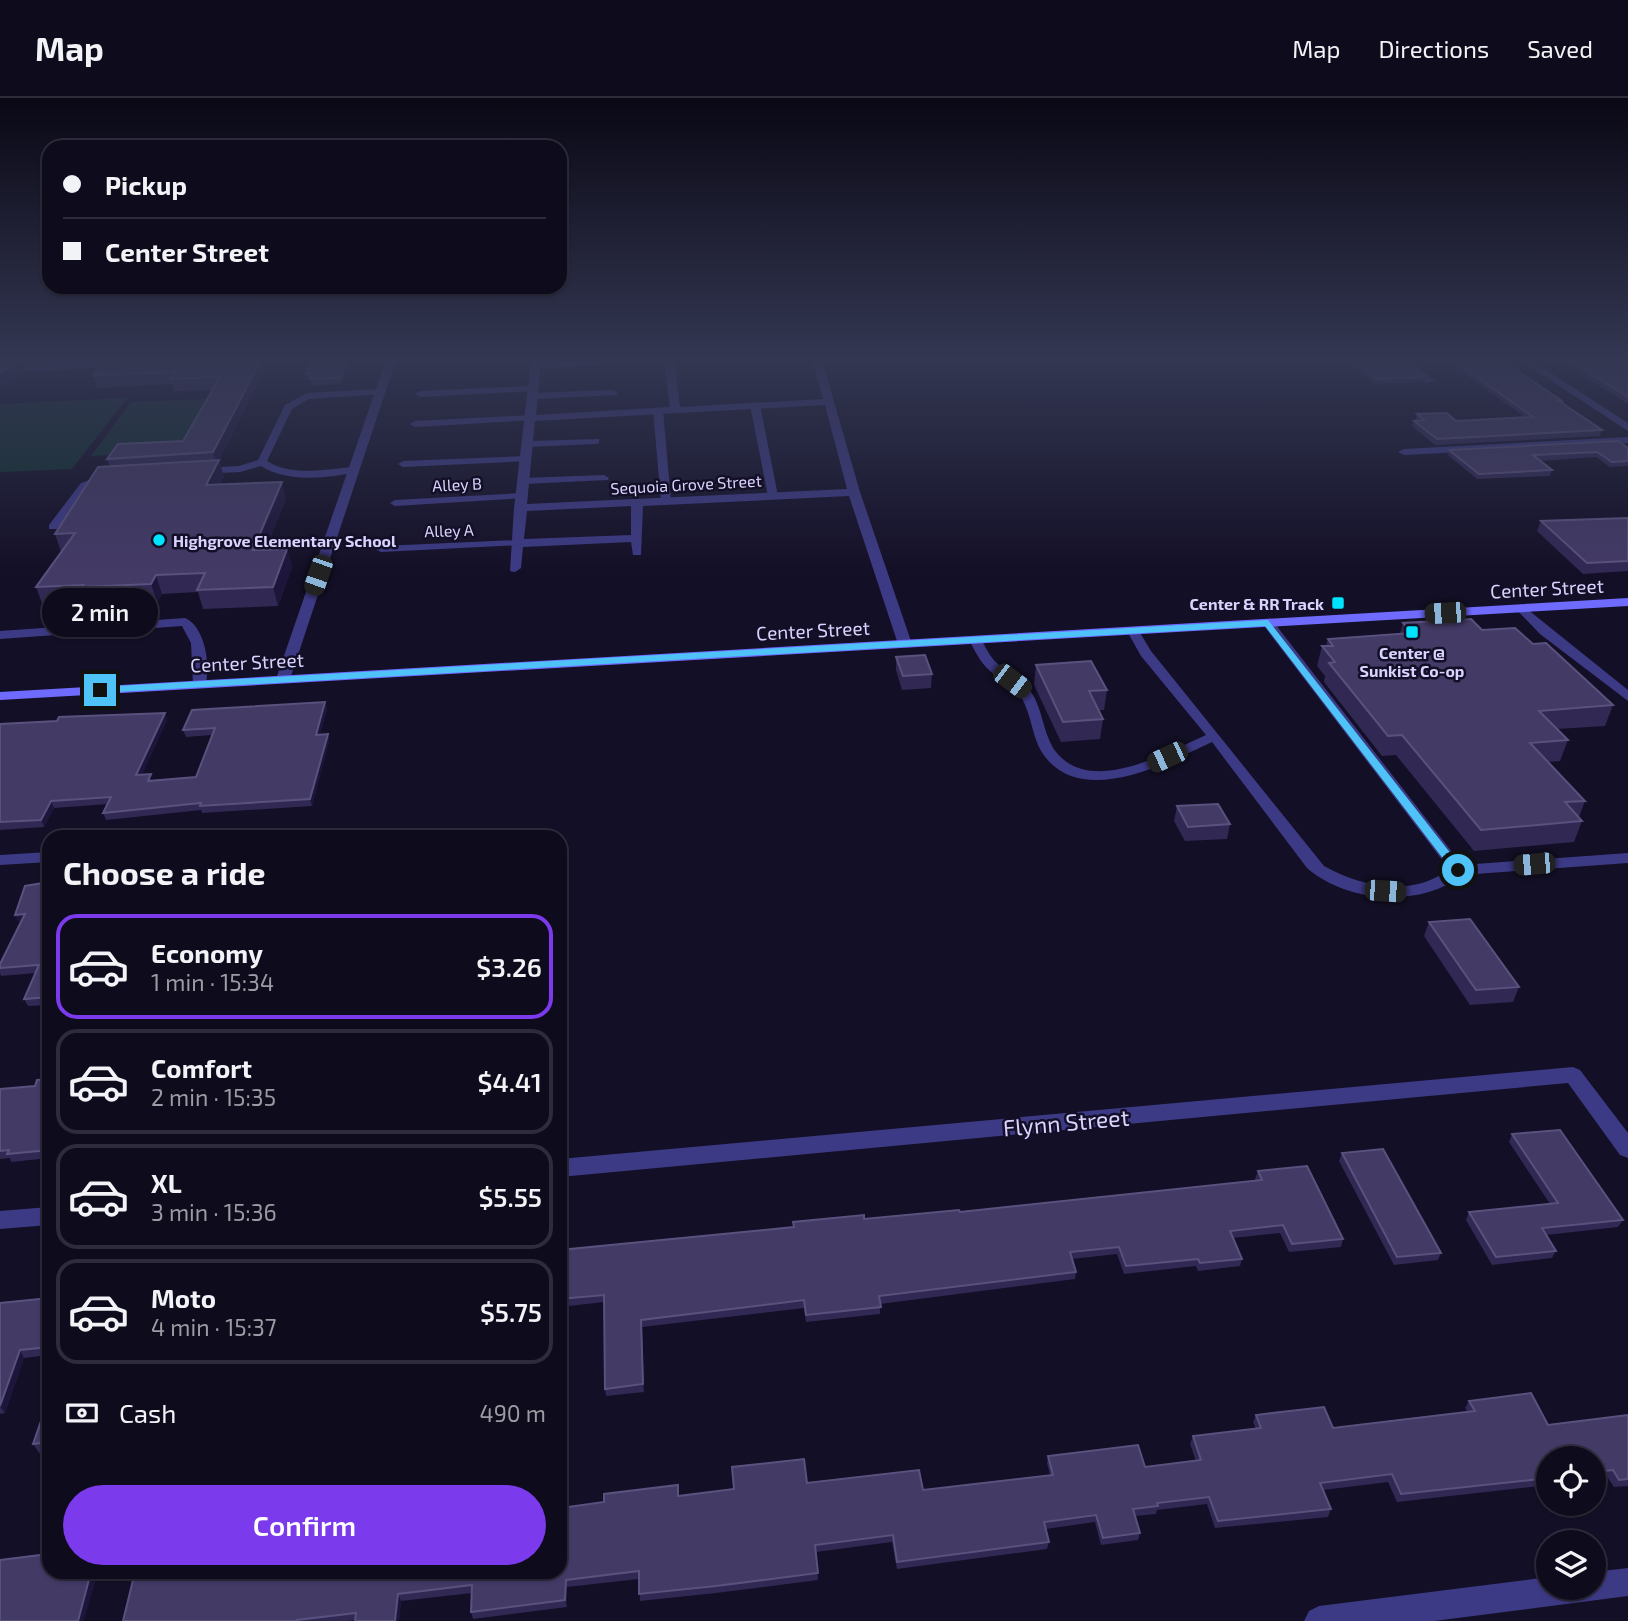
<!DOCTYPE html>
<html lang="en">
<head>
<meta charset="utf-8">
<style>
	:root { --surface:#0e0b1c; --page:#1c1929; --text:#f1f3f6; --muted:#9b9ba3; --line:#2e2b3b; --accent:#7c3aed }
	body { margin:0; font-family:"Exo 2",sans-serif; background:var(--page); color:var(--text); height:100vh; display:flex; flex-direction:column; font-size:26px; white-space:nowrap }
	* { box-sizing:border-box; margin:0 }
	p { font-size:23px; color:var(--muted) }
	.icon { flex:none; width:38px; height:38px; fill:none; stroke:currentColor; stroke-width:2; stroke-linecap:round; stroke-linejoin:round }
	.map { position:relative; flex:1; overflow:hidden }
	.details { position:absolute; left:42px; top:732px; width:525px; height:749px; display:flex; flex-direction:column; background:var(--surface); border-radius:21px; box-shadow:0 2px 5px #0004,0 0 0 2px var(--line) }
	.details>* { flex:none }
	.top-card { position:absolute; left:42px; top:42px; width:525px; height:154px; border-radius:21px; box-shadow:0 2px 5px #0004,0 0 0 2px var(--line); display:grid; align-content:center; height:154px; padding:0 21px; background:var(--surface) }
	.fabs { position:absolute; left:1536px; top:1348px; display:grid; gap:14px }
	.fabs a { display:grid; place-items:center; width:70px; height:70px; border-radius:50%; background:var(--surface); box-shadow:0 2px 5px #0004,0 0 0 2px var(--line); font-size:35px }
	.end { position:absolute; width:32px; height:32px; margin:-16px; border:9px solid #4fc3f7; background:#111; box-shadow:0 0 0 4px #111 }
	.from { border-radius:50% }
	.bubble { position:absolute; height:49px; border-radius:24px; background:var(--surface); box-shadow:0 2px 5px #0004,0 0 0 2px var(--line); font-size:23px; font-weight:600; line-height:49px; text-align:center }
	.car { position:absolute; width:21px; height:42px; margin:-21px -10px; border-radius:9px; box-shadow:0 0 5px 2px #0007; background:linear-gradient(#222 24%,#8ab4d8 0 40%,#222 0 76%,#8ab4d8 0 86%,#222 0) }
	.top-card b { display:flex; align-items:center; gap:24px; height:66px; font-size:26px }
	.top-card b+b { border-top:2px solid var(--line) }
	.top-card i { width:18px; height:18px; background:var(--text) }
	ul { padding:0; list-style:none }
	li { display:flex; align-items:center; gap:21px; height:105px; margin:0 14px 10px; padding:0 7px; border:4px solid var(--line); border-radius:21px }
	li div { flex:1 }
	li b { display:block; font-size:26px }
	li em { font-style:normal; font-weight:600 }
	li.on { border-color:var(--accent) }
	li>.icon { width:63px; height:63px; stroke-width:1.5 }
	h2 { padding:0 21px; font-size:32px; line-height:84px }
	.pay { display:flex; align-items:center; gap:18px; height:77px; padding:0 21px; font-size:26px }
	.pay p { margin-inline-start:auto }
	.cta { display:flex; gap:14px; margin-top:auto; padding:14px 21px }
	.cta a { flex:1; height:80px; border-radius:42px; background:var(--accent); color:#fff; font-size:28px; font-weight:600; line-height:80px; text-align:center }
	header { display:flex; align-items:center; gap:42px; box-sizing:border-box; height:98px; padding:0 35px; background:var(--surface); border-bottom:2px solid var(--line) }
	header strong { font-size:33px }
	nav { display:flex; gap:38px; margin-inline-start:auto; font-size:24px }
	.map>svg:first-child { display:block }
	.green { fill:#12302f }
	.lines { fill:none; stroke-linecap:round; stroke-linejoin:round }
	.service { fill:#3d3a85; fill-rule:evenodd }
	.minor { fill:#3d3a85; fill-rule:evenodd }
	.tertiary { fill:#3d3a85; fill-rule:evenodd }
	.secondary { fill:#6f6bff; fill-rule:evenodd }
	.wall { fill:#312854 }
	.shaded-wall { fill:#1d163a }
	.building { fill:#433a66; stroke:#5a527e; stroke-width:2 }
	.route { fill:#4fc3f7 }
	.poi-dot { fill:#00e5ff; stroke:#130f26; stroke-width:2.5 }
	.labels { text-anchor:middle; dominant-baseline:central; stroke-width:5; stroke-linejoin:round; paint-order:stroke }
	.far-street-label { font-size:16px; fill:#d9d4ff; stroke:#130f26 }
	.far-poi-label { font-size:16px; font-weight:bold; fill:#d9d4ff; stroke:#130f26; text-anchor:start }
	.street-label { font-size:19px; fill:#d9d4ff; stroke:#130f26 }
	.near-street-label { font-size:23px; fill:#d9d4ff; stroke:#130f26 }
</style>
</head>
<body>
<header>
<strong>Map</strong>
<nav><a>Map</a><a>Directions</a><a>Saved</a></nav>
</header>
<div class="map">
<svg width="1628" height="1523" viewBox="0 0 1628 1523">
	<rect width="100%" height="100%" fill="#130f26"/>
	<g class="green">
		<polygon points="127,300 72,371 0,374 0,306"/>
		<polygon points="211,301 179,354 91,358 131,304"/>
	</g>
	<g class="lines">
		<g class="service">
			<polygon points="422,262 483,262 479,265 425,267 422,266"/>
			<polygon points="599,262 618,264 614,267 535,270 531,267 535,264"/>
			<polygon points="533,288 536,289 536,293 420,299 415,296 420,293"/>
			<path d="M 380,291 L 385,294 L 383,296 L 309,301 L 292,311 L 267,363 C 292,379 326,371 354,369 L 359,372 L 358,374 C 328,380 287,385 261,368 L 240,374 L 201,376 L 196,373 L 201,370 L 239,368 L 258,362 L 285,307 L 307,295 Z"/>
			<polygon points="613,292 618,295 616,297 533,301 528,298 533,295"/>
			<polygon points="755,304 760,307 778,398 773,401 768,398 750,307"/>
			<polygon points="658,309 663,312 671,403 666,406 661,403 653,312"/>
			<polygon points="531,317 534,318 534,322 415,329 410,326 415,323"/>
			<polygon points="599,341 599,345 596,346 528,349 523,346 528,343"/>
			<polygon points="526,358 531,361 530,363 403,369 398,366 403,363"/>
			<polygon points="604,377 609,380 608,382 523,386 518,383 523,380"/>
			<polygon points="101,378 110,380 89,389 57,431 49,431 49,427 81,385"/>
			<polygon points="522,395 527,398 526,400 395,408 390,405 395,402"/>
			<polygon points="518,442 522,443 522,447 381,454 375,451 381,448"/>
			<polygon points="1521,506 1628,592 1628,603 1540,536 1515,510"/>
			<path d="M 185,520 C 206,529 211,570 205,589 L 200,590 L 193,586 L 191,545 L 182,528 L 0,541 L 0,533 Z"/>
			<path d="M 1268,521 L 1272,522 L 1462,767 L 1628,755 L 1628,765 L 1462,777 C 1421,810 1347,805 1307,770 L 1212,644 C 1167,665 1081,711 1043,656 C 1031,638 1032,614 1019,596 C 1012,586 999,581 990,573 C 980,564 975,553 969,542 L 975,538 L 979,539 C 986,548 989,559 998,566 C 1009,576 1022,581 1031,594 C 1043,611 1043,637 1056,654 C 1091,698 1166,655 1206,637 L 1141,558 L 1127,533 L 1133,529 L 1137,530 L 1151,553 L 1324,768 C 1361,789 1413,800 1449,771 L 1264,528 L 1262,525 Z"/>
		</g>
		<g class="minor">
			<polygon points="211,262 255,262 250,265 215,266"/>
			<polygon points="386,262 396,262 290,581 288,584 278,584 276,581"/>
			<path d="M 531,262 L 541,262 L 536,317 L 670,309 L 664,262 L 674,262 L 680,309 L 823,301 L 812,262 L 822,262 L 860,394 L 912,546 L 910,549 L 900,549 L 898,546 L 849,398 L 643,408 L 641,457 L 633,457 L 631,444 L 523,449 L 521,470 L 515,474 L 510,473 L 514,410 ZM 825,307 L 847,391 L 527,406 L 535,323 ZM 631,408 L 631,437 L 524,441 L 527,413 Z"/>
			<polygon points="1398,262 1409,262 1435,283 1426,285"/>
			<polygon points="125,263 128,264 128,268 35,273 0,271 0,265 35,267"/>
			<polygon points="1628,339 1628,345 1404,357 1398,354 1404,351"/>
			<polygon points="49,754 49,764 0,767 0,757"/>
			<polygon points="1573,969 1580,972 1628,1035 1628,1060 1620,1057 1568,985 560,1079 560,1061"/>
			<polygon points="49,1109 49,1127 0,1131 0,1113"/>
			<polygon points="1628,1470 1628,1498 1434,1523 1304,1523 1309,1513 1319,1508 1549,1479 1549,1489 1594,1489 1594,1474"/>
		</g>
		<polygon class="tertiary" points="1520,262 1531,262 1628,325 1628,333"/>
		<polygon class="secondary" points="1628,500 1628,508 0,602 0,594"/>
	</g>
	<g class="wall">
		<polygon points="0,262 45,262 42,264 20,264 24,275"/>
		<polygon points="313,262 349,262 342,286 311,288 310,282 307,282 306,276"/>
		<polygon points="1345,262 1400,262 1422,279 1421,284 1375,286"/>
		<polygon points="1559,262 1628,262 1628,306"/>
		<polygon points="237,263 264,274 219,362 224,379 220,387 286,401 265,452 287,451 292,469 278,508 203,511 198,494 162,496 157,504 88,508 87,506 43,508 36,489 61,454 55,436 110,369 107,361 183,343 213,292 173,293 172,286 97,290 93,278"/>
		<polygon points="1457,265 1562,303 1562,305 1602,332 1600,338 1435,347 1412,328 1414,323 1416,322 1415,322 1417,316 1456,323 1525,319 1456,270"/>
		<polygon points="1628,350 1628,368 1610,369 1596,359 1540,363 1552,372 1550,378 1477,381 1448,357 1449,352"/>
		<polygon points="1628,420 1628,473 1583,476 1537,433 1541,423"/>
		<polygon points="1403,525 1482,532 1533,546 1613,607 1605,628 1557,631 1568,642 1560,663 1548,664 1585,703 1579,719 1582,723 1574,744 1474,753 1396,657 1382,658 1324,584 1325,578 1317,568 1322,548 1326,548 1328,541 1400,536"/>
		<polygon points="896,559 932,576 931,590 902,592 896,572"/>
		<polygon points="1036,567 1107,592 1104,612 1099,612 1103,621 1100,641 1061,644 1034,587"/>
		<polygon points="325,604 327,611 320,636 328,636 329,643 312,708 202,715 201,712 106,722 103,715 108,706 54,710 44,729 0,732 0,626 167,622 142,676 153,683 196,679 212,637 186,639 183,632"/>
		<polygon points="1177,708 1230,726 1227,741 1185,743 1174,723"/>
		<polygon points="49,784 49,907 28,908 24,901 36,875 1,878 0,875 0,866 20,824 19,824 15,817"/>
		<polygon points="1429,824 1519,889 1513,904 1470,907 1424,838"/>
		<polygon points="49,981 49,1060 11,1064 10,1060 0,1061 0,991 35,988"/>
		<polygon points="1512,1036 1623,1122 1618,1129 1546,1137 1556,1153 1552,1160 1492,1167 1466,1122 1469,1114 1550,1106 1509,1044"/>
		<polygon points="1342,1055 1441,1155 1438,1162 1394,1167 1339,1063"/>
		<polygon points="1258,1073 1343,1141 1341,1149 1289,1154 1280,1135 1233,1140 1242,1161 1240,1168 1198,1173 1196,1168 1124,1176 1117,1156 1072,1161 1076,1174 1075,1181 880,1206 880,1216 806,1224 804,1210 642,1229 644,1294 606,1298 605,1291 604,1204 560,1209 560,1152 793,1129 793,1124 864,1121 960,1114 1256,1083 1255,1081"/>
		<polygon points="49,1200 49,1257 24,1260 5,1315 0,1316 0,1205"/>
		<polygon points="49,1300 49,1360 43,1360 33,1346"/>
		<polygon points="1469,1303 1548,1327 1628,1317 1628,1388 1614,1389 1608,1380 1594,1381 1594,1360 1549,1360 1549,1387 1397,1404 1388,1384 1323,1392 1331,1411 1328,1419 1215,1430 1207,1406 1157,1412 1156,1416 1135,1418 1140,1435 1138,1442 1101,1447 1095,1424 1046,1431 1049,1444 1047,1451 897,1471 892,1444 816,1454 818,1482 716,1495 640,1503 639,1481 567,1489 567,1509 473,1521 471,1514 472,1495 401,1503 399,1523 355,1523 356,1522 348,1523 123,1523 560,1474 679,1398 807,1385 923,1392 1050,1377 1047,1365 1048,1358 1145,1369 1196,1363 1190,1346 1193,1338 1256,1331 1253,1324 1256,1317 1333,1330 1468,1314 1465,1310"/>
		<polygon points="560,1306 567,1306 569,1321 569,1362 560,1363"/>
	</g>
	<g class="shaded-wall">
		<polygon points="261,262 264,274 216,367 213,354"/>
		<polygon points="346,262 349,262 342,286 341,280"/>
		<polygon points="20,263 24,275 0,290 0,275"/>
		<polygon points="219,362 224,379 211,404 206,387"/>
		<polygon points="282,384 286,401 258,470 253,452"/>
		<polygon points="287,451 292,469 278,508 273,489"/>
		<polygon points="156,477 162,496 157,504 151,486"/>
		<polygon points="325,604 327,611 318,643 316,637"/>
		<polygon points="165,615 167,622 139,684 136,677"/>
		<polygon points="328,636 329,643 312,708 310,701"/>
		<polygon points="51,703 54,710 44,729 41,722"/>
		<polygon points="25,816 28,823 19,824 15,817"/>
		<polygon points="641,1222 642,1229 644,1294 643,1286"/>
		<polygon points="20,1252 24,1260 5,1315 0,1308"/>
		<polygon points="567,1306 569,1321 569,1362 566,1347"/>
		<polygon points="91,1474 98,1474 84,1523 78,1523"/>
		<polygon points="566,1482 567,1489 567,1509 565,1502"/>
		<polygon points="398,1496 401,1503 399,1523 395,1523"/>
	</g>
	<g class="building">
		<polygon points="0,262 20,263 0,275"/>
		<polygon points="106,262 232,262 231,264 261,262 213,354 107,361 118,346 183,343 220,279 170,281 175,274 93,278"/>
		<polygon points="313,262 346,262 341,280 310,281 311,276 306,276"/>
		<polygon points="1352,262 1400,262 1422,279 1376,281"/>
		<polygon points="1569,262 1628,262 1628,299"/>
		<polygon points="1503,263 1562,303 1559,303 1602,332 1437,341 1414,323 1424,322 1417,316 1447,315 1456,323 1533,319 1457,265"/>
		<polygon points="1618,343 1628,350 1628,363 1612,364 1597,354 1533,357 1552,372 1479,376 1449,352"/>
		<polygon points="219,362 206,387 282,384 253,452 287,451 273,489 197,492 205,475 156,477 151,486 81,489 83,487 36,489 75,435 55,436 98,369"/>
		<polygon points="1628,420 1628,463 1587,465 1541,423"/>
		<polygon points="1471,521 1482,532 1515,530 1533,546 1546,545 1613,607 1539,613 1568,642 1530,645 1585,703 1565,704 1582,723 1481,732 1402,637 1388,638 1329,565 1335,564 1322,548 1333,548 1328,541 1412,535 1403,525"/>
		<polygon points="925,557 932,576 903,578 896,559"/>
		<polygon points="1091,563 1107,592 1089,593 1103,621 1063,624 1036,567"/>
		<polygon points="325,604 316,637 328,636 310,701 200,708 201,705 103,715 111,699 51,703 41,722 0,724 0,626 57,623 59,619 165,615 136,677 151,676 148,683 196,679 215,630 183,632 192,612"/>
		<polygon points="1218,706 1230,726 1188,729 1177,708"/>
		<polygon points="49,784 49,899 24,901 39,867 0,870 0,866 25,816 15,817 25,788"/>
		<polygon points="1470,821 1519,889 1476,892 1429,824"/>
		<polygon points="49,981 49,1052 7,1056 9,1052 0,1053 0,991 35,988 37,982"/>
		<polygon points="1560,1032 1623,1122 1542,1130 1556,1153 1496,1159 1469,1114 1558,1105 1512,1036"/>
		<polygon points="1383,1051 1441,1155 1397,1159 1342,1055"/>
		<polygon points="1307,1068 1343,1141 1292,1146 1283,1127 1230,1133 1242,1161 1200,1165 1198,1161 1126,1168 1119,1149 1070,1154 1076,1174 879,1198 881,1209 806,1217 804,1202 641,1222 643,1286 605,1291 604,1197 560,1201 560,1152 794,1129 793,1124 864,1117 864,1121 959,1112 960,1114 1262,1082 1258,1073"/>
		<polygon points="49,1200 49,1249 20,1252 0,1308 0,1205"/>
		<polygon points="1531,1295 1548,1327 1628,1317 1628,1381 1619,1382 1613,1372 1594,1374 1594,1360 1549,1360 1549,1380 1401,1396 1392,1376 1320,1385 1331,1411 1218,1423 1209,1399 1157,1405 1158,1408 1133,1411 1140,1435 1103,1440 1096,1417 1044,1424 1049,1444 897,1464 893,1437 815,1447 818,1475 716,1488 639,1496 639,1473 566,1482 565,1502 471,1514 472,1487 398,1496 395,1523 355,1523 356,1515 297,1522 297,1523 123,1523 135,1474 560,1474 560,1410 604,1404 604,1396 678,1387 678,1398 734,1391 732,1369 804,1361 807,1385 919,1372 923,1392 1053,1377 1048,1358 1138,1347 1145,1369 1201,1362 1193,1338 1261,1330 1256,1317 1324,1309 1333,1330 1475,1313 1469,1303"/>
		<polygon points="49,1300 49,1344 33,1346"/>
		<polygon points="560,1306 567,1306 566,1347 560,1348"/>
		<polygon points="49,1456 49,1474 91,1474 78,1523 0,1523 0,1462"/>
	</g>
	<linearGradient id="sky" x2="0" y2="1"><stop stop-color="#0a0815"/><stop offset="0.55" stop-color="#333752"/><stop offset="1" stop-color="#333752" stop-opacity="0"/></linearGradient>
	<rect width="1628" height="475" fill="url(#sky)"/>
	<polygon class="route" points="1268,522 1462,770 1462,775 1454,775 1265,528 100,595 95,592 100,589"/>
	<g class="poi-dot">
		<circle cx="159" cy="442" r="7"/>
		<rect x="1331" y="498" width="14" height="14" rx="3.5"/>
		<rect x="1405" y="527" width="14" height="14" rx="3.5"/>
	</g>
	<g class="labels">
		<g class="far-street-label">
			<text transform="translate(457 386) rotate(-3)">Alley B</text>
			<text transform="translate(686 386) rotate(-3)">Sequoia Grove Street</text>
			<text transform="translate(449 432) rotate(-2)">Alley A</text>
		</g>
		<g class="far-poi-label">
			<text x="173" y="442">Highgrove Elementary School</text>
			<text x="1324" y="505" text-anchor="end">Center &amp; RR Track</text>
			<text x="1412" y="554" text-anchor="middle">Center @<tspan x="1412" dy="18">Sunkist Co-op</tspan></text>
		</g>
		<g class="street-label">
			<text transform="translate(1547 490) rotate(-3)">Center Street</text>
			<text transform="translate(813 532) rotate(-3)">Center Street</text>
			<text transform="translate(247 564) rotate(-3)">Center Street</text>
		</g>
		<g class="near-street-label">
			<text transform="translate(1066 1024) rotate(-5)">Flynn Street</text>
		</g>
	</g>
</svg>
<div class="fabs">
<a><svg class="icon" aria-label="locate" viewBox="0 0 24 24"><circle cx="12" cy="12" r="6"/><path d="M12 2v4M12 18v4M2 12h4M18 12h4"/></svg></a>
<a><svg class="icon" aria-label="layers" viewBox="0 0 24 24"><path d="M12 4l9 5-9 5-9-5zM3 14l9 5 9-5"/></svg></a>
</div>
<i class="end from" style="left:1458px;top:772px"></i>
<i class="end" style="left:100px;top:592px"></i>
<div class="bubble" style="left:42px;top:490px;width:116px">2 min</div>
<i class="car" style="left:318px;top:477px;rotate:199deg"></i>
<i class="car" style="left:1445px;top:515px;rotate:267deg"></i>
<i class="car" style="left:1012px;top:583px;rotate:127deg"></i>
<i class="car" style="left:1167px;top:659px;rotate:245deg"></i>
<i class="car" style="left:1534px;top:766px;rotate:265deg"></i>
<i class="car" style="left:1385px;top:793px;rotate:94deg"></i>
<div class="top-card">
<b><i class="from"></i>Pickup</b>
<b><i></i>Center Street</b>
</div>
<section class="details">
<h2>Choose a ride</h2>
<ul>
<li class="on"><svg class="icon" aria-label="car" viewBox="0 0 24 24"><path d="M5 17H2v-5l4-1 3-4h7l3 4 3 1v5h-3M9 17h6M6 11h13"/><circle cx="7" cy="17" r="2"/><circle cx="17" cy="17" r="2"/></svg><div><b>Economy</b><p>1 min · 15:34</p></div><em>$3.26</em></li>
<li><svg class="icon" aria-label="car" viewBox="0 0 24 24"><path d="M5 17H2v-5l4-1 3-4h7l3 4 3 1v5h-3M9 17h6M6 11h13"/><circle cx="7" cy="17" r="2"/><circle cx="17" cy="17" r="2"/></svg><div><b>Comfort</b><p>2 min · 15:35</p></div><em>$4.41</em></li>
<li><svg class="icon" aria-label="car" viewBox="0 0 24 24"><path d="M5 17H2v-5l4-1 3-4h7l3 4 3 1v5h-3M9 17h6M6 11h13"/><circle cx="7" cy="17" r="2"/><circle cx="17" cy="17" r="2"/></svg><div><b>XL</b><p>3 min · 15:36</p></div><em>$5.55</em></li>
<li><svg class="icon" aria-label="car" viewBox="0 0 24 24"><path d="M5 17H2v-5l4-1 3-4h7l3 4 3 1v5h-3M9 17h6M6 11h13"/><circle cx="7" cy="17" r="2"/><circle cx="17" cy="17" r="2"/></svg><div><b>Moto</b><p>4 min · 15:37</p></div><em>$5.75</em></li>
</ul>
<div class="pay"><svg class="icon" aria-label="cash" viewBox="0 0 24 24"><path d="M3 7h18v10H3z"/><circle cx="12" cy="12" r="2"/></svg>Cash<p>490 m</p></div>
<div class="cta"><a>Confirm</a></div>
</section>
</div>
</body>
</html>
